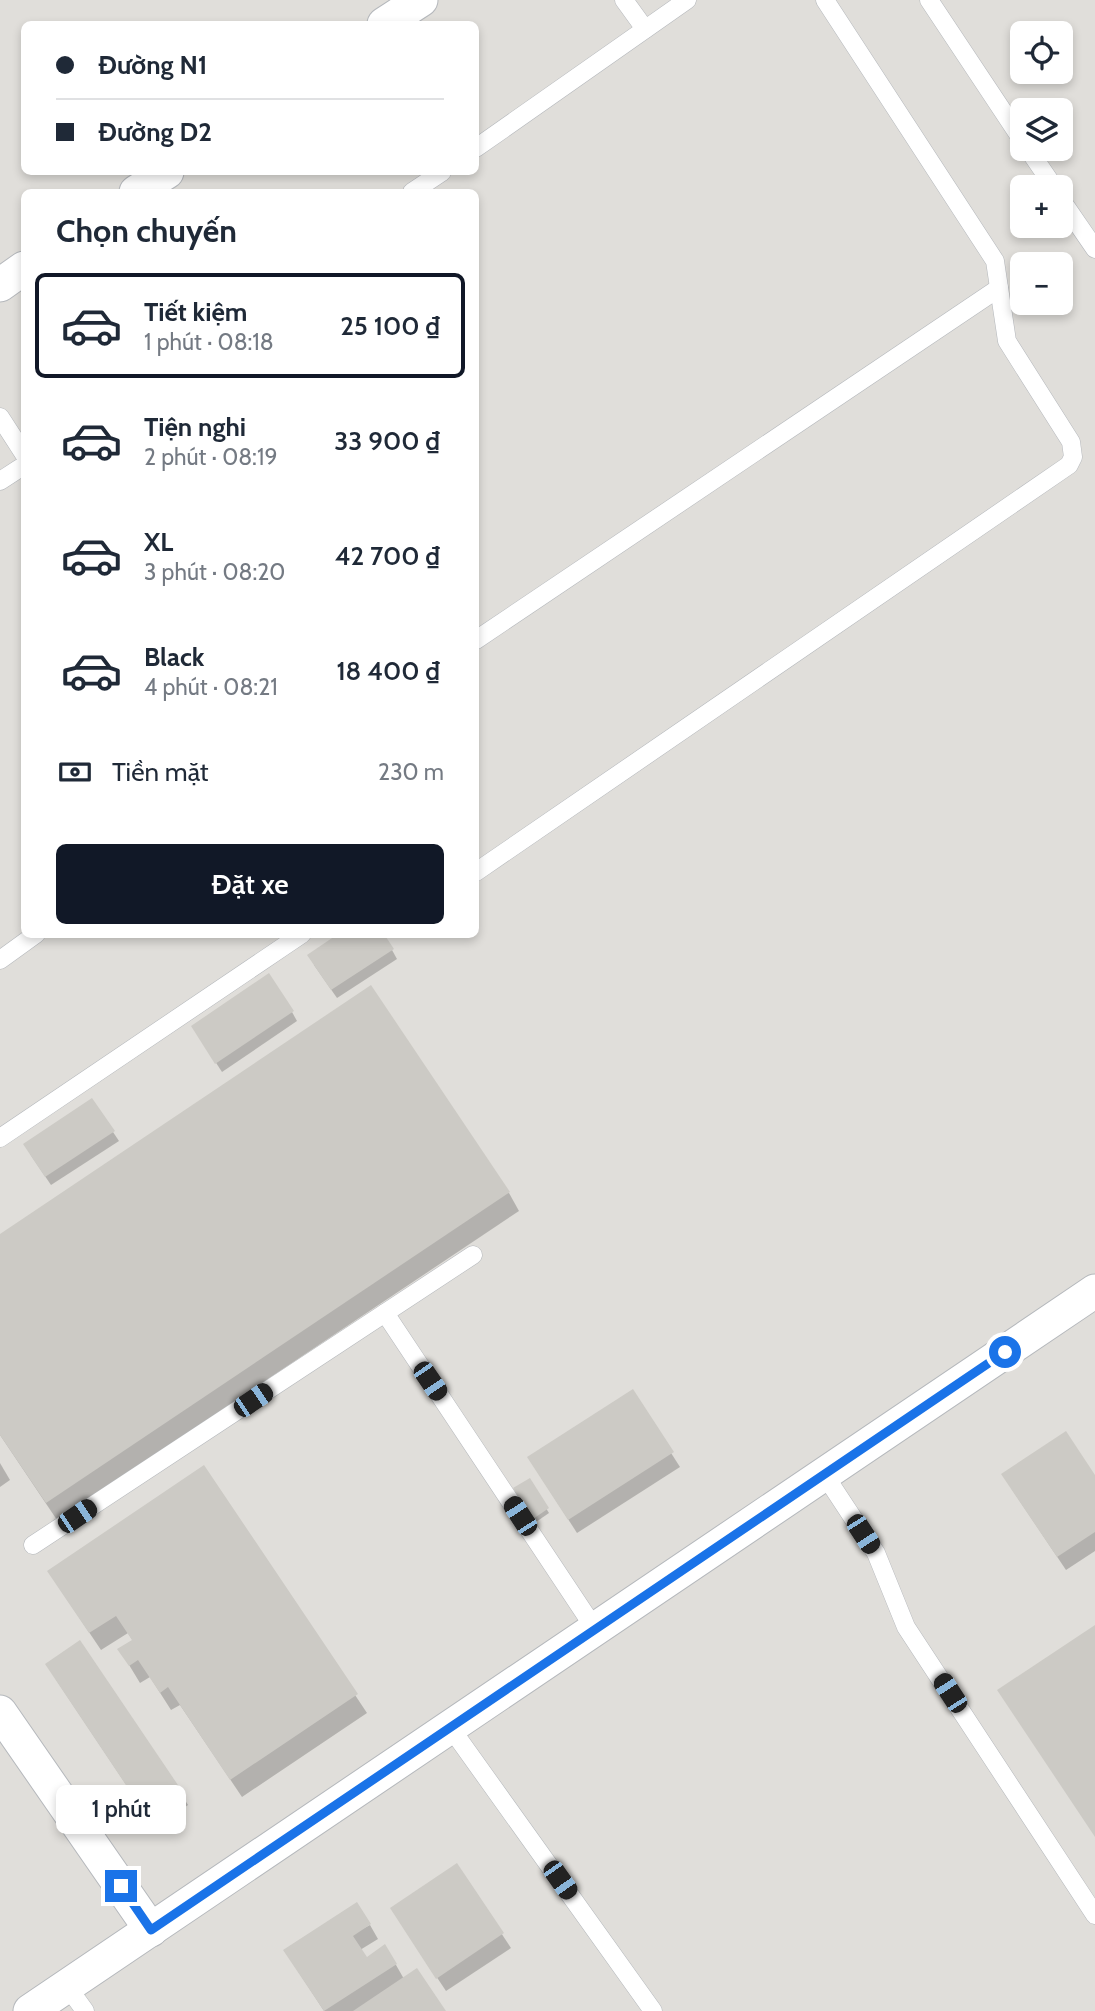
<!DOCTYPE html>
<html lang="vi">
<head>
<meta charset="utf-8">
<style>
	:root { --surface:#fff; --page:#f2f2f3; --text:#1f2937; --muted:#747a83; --line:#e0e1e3; --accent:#111827 }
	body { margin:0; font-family:Cabin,sans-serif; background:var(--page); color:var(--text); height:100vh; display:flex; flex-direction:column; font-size:26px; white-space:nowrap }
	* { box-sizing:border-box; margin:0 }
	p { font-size:23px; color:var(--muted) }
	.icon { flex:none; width:38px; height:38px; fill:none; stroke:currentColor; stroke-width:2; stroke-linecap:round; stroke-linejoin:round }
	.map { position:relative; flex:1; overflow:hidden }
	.side { position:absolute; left:21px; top:189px; width:458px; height:749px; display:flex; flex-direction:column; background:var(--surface); border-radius:10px; box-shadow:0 4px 10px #0003 }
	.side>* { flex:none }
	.banner { position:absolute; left:21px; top:21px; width:458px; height:154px; border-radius:10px; box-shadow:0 4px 10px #0003; display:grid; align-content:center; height:154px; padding:0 35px; background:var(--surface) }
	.fabs { position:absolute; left:1010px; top:21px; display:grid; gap:14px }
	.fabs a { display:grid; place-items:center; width:63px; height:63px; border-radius:10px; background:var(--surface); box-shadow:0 4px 10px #0003; font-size:35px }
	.end { position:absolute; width:32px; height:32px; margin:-16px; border:9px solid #1a73e8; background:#fff; box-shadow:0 0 0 4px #fff }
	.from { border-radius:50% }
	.bubble { position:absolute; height:49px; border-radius:10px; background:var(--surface); box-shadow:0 4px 10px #0003; font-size:23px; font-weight:600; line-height:49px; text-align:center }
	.car { position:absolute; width:21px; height:42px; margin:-21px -10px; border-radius:9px; box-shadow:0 0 5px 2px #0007; background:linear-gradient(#222 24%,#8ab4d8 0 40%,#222 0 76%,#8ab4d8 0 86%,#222 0) }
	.banner b { display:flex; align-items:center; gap:24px; height:66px; font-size:26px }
	.banner b+b { border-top:2px solid var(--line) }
	.banner i { width:18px; height:18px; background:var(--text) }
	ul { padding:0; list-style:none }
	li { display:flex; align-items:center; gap:21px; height:105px; margin:0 14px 10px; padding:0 21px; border:4px solid transparent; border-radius:10px }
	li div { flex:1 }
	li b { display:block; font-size:26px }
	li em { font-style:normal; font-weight:600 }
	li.active { border-color:var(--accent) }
	li>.icon { width:63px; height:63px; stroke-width:1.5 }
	h2 { padding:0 35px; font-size:32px; line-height:84px }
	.pay { display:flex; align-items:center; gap:18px; height:77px; padding:0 35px; font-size:26px }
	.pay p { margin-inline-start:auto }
	.button { display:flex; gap:14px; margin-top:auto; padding:14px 35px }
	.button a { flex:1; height:80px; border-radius:10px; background:var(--accent); color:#fff; font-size:28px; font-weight:600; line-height:80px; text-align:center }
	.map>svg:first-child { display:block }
	.industrial { fill:#e0deda; fill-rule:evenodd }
	.shadow { fill:#0003 }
	.building { fill:#cccac5 }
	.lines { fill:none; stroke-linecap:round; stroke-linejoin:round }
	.lane-casing { stroke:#b5b8bc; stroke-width:19 }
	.street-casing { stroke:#b5b8bc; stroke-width:35 }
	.lane { stroke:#fff; stroke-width:18 }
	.street { stroke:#fff; stroke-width:33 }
	.route { stroke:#1a73e8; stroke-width:9 }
</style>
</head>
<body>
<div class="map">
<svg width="1095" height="2011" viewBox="0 0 1095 2011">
	<rect width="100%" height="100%" fill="#f1efe8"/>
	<path class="industrial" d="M 0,0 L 1095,0 L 1095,2011 L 0,2011 ZM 24,24 L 476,24 L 476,172 L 24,172 ZM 1022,33 L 1060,33 L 1060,72 L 1022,72 ZM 1022,110 L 1060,110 L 1060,149 L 1022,149 ZM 1022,187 L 1060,187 L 1060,226 L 1022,226 ZM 24,192 L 476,192 L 476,934 L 24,934 ZM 1022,264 L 1060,264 L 1060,303 L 1022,303 Z"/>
	<g class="shadow">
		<polygon points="392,950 397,959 337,998 314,965"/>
		<polygon points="292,1012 297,1021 222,1072 198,1035"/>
		<polygon points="113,1132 119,1141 51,1185 30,1154"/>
		<polygon points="509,1193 519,1211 57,1520 0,1435 0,1236"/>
		<polygon points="632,1392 680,1467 577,1533 537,1471"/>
		<polygon points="0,1463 10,1480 0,1487"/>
		<polygon points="204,1468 367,1713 242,1797 180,1705 171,1710 150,1677 140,1683 120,1650 133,1641 128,1633 101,1650 60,1589"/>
		<polygon points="1095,1478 1095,1551 1066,1570 1011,1488"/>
		<polygon points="529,1481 549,1513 536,1522 516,1489"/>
		<polygon points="55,1678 180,1792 188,1805 155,1828"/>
		<polygon points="457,1866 511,1948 446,1991 400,1922"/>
		<polygon points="370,1925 378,1939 360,1950 366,1959 396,1965 404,1979 444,2011 324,2011 294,1965"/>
	</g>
	<g class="building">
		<polygon points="338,934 384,934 394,949 331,990 307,955"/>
		<polygon points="269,973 294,1011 215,1064 191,1026"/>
		<polygon points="371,985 510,1192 46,1503 0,1435 0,1234"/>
		<polygon points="92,1098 115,1131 45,1177 23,1144"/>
		<polygon points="633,1389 674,1452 568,1520 527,1457"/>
		<polygon points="1066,1431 1095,1475 1095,1532 1057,1557 1001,1474"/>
		<polygon points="204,1465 358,1694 230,1780 168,1687 160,1693 138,1660 129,1666 117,1649 132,1640 116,1616 89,1633 47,1571"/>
		<polygon points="530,1478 549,1508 533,1519 513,1488"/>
		<polygon points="1095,1625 1095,1837 997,1690"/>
		<polygon points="80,1640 182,1791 146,1815 45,1664"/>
		<polygon points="457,1863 504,1933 436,1979 390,1908"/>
		<polygon points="357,1902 371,1924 353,1936 367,1957 385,1944 397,1964 324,2011 283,1950"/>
		<polygon points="417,1968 446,2011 353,2011"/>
	</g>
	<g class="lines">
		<g class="lane-casing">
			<g id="lane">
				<polyline points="624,0 645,29"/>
				<polyline points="929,0 1022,140"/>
				<polyline points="476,148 687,0"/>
				<polyline points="1028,149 1054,187"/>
				<polyline points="412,192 442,172"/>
				<polyline points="1060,198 1095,249"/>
				<polyline points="0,417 24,454"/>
				<polyline points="0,481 20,468"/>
				<polyline points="476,640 999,288"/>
				<polyline points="476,872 1069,465 1073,457 1071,442 1007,341 995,261 825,0"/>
				<polyline points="0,960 36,934"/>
				<polyline points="0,1138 302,934"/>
				<polyline points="385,1313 595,1629"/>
				<polyline points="824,1474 876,1553 906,1627 1095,1915"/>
				<polyline points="33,1545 473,1255"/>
				<polyline points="450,1727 653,2011"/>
				<polyline points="67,1986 85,2011"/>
			</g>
		</g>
		<g class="street-casing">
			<g id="street">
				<polyline points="384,24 421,0"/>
				<polyline points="136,192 167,172"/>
				<polyline points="0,285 24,268"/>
				<polyline points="0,1712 151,1930"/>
				<polyline points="30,2011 1095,1291"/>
			</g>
		</g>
		<use href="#lane" class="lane"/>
		<use href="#street" class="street"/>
	</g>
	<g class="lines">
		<polyline class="route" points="121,1886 151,1930 1005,1352"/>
	</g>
</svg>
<div class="fabs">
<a><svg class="icon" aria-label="locate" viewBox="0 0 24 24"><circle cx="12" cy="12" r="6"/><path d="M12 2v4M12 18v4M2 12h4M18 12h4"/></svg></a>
<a><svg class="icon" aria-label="layers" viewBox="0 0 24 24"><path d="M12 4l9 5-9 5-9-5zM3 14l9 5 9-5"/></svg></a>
<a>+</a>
<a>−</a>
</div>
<i class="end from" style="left:1005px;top:1352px"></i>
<i class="end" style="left:121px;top:1886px"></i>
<div class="bubble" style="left:56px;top:1785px;width:130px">1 phút</div>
<i class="car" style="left:430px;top:1381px;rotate:146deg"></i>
<i class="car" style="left:253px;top:1400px;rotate:56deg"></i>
<i class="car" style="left:77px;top:1516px;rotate:56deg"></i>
<i class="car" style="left:520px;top:1516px;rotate:327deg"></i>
<i class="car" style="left:863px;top:1534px;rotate:147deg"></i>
<i class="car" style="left:950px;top:1693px;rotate:327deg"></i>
<i class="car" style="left:560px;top:1880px;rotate:145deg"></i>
<div class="banner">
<b><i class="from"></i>Đường N1</b>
<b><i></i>Đường D2</b>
</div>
<section class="side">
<h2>Chọn chuyến</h2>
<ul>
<li class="active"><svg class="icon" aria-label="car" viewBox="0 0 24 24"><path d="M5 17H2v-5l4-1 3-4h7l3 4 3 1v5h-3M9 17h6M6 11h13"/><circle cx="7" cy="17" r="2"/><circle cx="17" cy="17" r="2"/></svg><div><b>Tiết kiệm</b><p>1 phút · 08:18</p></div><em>25 100 ₫</em></li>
<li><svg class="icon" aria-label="car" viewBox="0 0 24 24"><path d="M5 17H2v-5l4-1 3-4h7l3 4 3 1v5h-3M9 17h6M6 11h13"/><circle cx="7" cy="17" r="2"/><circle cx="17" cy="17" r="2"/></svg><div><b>Tiện nghi</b><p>2 phút · 08:19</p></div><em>33 900 ₫</em></li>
<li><svg class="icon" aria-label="car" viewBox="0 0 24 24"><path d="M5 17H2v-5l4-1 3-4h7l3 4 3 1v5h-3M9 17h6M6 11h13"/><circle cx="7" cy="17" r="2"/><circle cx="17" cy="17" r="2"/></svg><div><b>XL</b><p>3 phút · 08:20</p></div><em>42 700 ₫</em></li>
<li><svg class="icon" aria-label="car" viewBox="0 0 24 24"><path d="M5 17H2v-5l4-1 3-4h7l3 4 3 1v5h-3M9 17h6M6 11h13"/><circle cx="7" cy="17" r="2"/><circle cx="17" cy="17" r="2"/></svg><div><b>Black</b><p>4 phút · 08:21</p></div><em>18 400 ₫</em></li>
</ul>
<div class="pay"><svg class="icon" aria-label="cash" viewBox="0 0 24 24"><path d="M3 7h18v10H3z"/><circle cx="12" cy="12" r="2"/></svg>Tiền mặt<p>230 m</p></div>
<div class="button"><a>Đặt xe</a></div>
</section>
</div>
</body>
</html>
